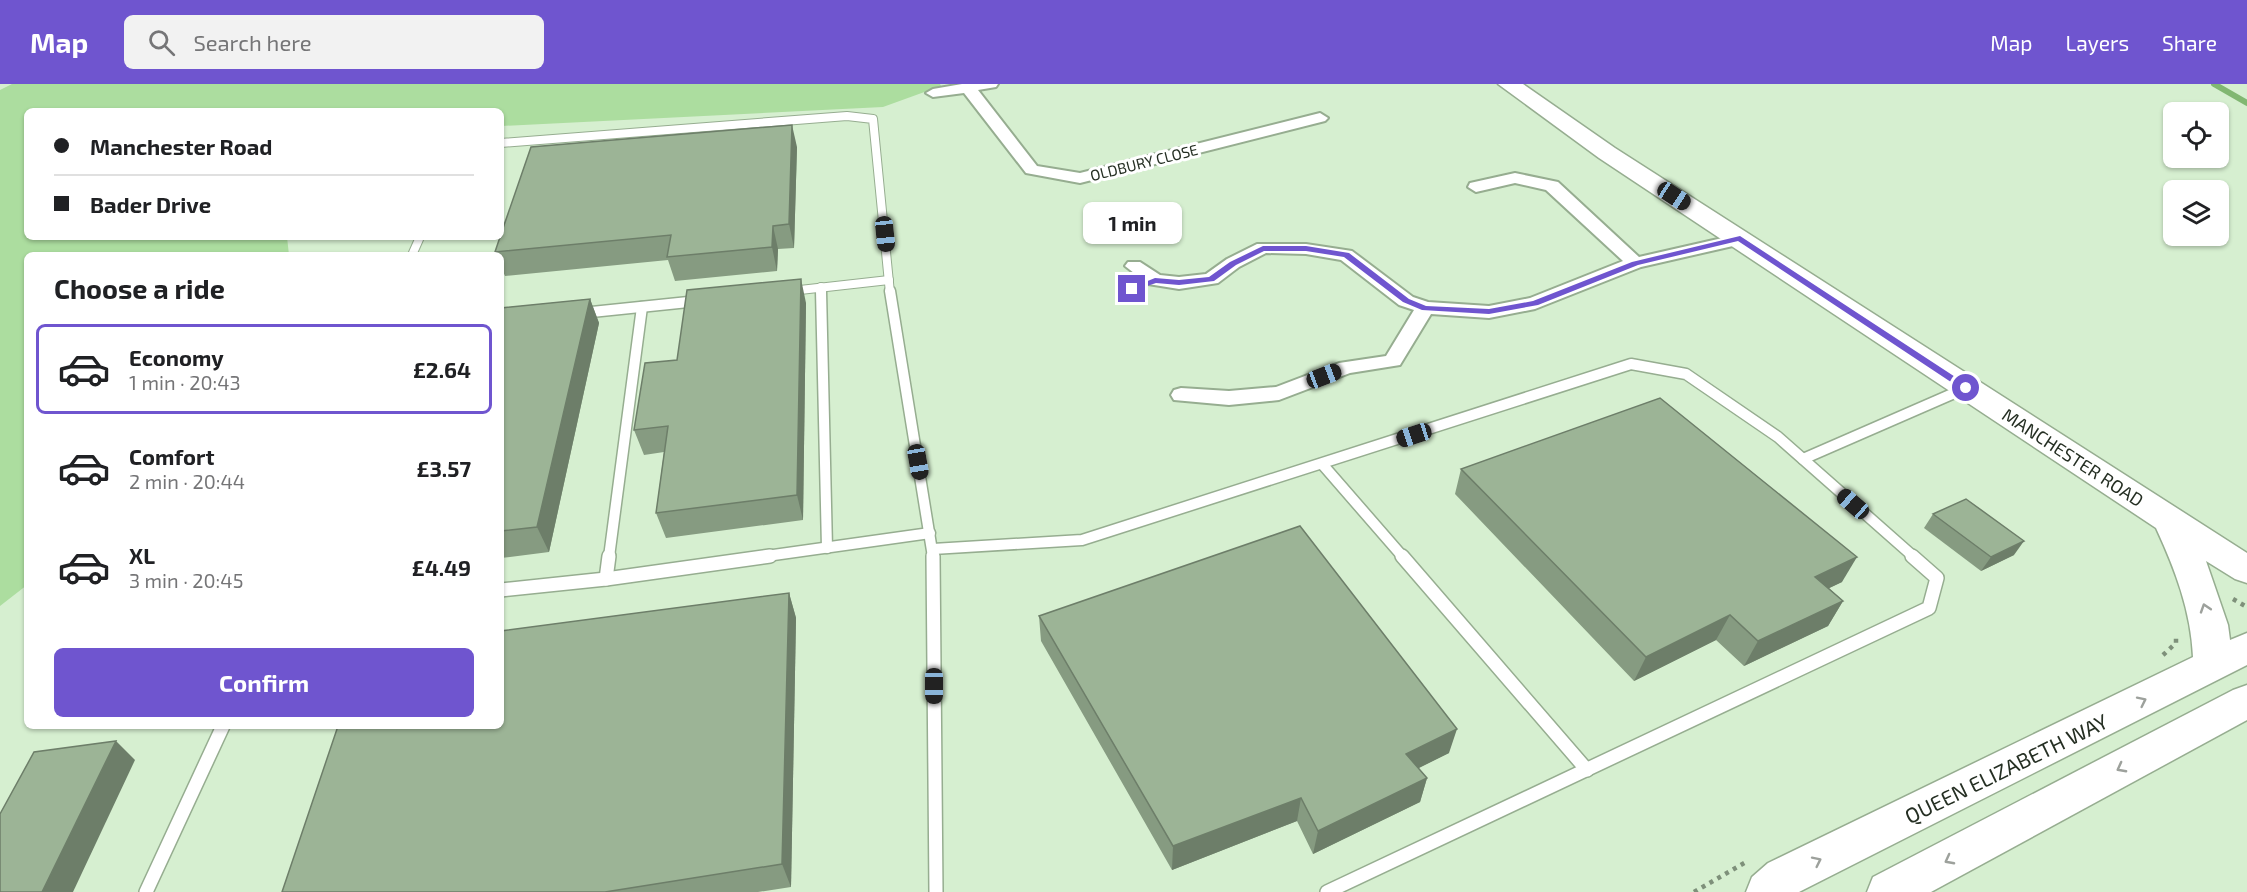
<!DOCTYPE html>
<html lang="en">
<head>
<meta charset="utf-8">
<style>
	:root { --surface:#fff; --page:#f2f2f2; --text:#202124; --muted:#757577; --line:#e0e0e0; --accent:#6f55cf }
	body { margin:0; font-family:"Exo 2",sans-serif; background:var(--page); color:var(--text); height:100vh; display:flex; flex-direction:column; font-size:22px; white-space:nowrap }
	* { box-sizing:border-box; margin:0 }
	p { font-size:20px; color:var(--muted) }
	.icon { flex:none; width:33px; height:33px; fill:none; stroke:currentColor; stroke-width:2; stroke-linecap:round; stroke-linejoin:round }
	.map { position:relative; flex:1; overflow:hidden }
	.details { position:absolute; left:24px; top:168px; width:480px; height:477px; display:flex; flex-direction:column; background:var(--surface); border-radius:9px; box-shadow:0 2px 4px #0004 }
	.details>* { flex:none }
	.hud { position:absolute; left:24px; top:24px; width:480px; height:132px; border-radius:9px; box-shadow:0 2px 4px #0004; display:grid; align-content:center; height:132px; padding:0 30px; background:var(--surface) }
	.fabs { position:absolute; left:2163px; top:18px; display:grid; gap:12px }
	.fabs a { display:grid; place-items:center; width:66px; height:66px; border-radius:9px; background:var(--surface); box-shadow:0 2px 4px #0004; font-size:30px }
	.end { position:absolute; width:27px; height:27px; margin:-14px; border:8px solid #6f55cf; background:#fff; box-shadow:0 0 0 3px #fff }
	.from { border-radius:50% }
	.bubble { position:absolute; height:42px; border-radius:9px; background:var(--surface); box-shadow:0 2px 4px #0004; font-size:20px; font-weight:700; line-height:42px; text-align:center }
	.car { position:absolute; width:18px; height:36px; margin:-18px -9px; border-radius:8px; box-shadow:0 0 4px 2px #0007; background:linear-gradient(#222 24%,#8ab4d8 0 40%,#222 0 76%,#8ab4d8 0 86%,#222 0) }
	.hud b { display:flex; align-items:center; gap:21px; height:57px; font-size:22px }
	.hud b+b { border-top:2px solid var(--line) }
	.hud i { width:15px; height:15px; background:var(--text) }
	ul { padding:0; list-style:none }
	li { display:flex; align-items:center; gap:18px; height:90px; margin:0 12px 9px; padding:0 18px; border:3px solid transparent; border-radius:9px }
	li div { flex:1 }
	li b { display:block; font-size:22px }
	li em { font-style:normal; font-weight:700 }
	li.on { border-color:var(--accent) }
	li>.icon { width:54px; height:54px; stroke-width:1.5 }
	h2 { padding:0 30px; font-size:27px; line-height:72px }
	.action { display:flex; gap:12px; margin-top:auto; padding:12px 30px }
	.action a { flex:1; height:69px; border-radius:9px; background:var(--accent); color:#fff; font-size:24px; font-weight:700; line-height:69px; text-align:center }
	header { display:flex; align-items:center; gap:36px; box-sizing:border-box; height:84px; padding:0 30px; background:var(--accent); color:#fff }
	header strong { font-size:28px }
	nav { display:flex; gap:33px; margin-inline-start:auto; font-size:21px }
	.search { width:420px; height:54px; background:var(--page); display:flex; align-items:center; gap:15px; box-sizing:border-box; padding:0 21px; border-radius:9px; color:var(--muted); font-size:22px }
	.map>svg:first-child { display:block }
	.green { fill:#acdd9f }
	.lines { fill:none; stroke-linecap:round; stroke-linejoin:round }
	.stream { stroke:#81b772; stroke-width:6 }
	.service-far2-casing { stroke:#96ad90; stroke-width:10 }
	.service-far1-casing { stroke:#96ad90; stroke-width:13 }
	.service-casing { stroke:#96ad90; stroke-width:16 }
	.minor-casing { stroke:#96ad90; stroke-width:4 }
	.primary-casing { stroke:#96ad90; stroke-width:3 }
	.path { stroke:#7e907a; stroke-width:4.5; stroke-dasharray:4 5; stroke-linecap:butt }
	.service-far2 { stroke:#fff; stroke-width:8 }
	.service-far1 { stroke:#fff; stroke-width:10 }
	.service { stroke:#fff; stroke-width:13 }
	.minor { fill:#fff; fill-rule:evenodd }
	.primary { fill:#fff; fill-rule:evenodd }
	.wall { fill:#869b81 }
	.shaded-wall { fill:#6d7e69 }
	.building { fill:#9cb496; stroke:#6d7e69; stroke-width:1.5 }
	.oneway { stroke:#9da19c }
	.route { fill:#6f55cf }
	.labels { text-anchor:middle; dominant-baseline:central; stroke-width:6; stroke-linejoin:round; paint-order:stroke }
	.far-street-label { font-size:15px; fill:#252f23; stroke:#fff }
	.street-label { font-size:18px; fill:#252f23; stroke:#fff }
	.near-street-label { font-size:21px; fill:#252f23; stroke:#fff }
</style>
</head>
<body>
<header>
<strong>Map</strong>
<div class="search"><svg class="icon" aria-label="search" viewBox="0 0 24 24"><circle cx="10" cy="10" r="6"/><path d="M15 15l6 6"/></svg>Search here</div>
<nav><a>Map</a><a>Layers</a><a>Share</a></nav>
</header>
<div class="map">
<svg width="2247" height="808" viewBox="0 0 2247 808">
	<rect width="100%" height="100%" fill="#d6efd0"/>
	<polygon class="green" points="12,0 940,0 941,2 883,23 501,42 501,27 27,27 27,153 287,153 289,171 27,171 27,501 0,522 0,6"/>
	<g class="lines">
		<polyline class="stream" points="2214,0 2247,19"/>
		<g class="service-far2-casing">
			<g id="service-far2">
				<polyline points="501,59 847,32 873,35 890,209"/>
				<polyline points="412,171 420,153"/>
				<polyline points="821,203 821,209"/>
				<polyline points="791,207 889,196"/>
			</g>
		</g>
		<g class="service-far1-casing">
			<g id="service-far1">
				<polyline points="821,207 827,464"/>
				<polyline points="890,207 933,473"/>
				<polyline points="582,229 698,217"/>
				<polyline points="1803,375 1966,304"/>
				<polyline points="1323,381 1403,473"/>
				<polyline points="933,465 1082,456 1631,280 1686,290 1778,353 1914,473"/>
				<polyline points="609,473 642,223"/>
				<polyline points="759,473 930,449"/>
			</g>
		</g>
		<g class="service-casing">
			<g id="service">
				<polyline points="933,472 936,808"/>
				<polyline points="1402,472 1587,686"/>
				<polyline points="606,495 609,472"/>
				<polyline points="501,506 606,495 770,472"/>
				<polyline points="146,808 223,642"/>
				<polyline points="1327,808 1929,524 1937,494 1912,472"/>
			</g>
		</g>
		<g class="minor-casing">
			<g id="minor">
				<polygon points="962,0 998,0 996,3 978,6 1037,82 1080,89 1320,29 1328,34 1325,37 1080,99 1026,89 964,9 933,13 926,9 933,5"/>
				<polygon points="1515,89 1558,98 1639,173 1740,150 1749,155 1746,159 1641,183 1535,225 1489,234 1431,230 1400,281 1350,289 1279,316 1229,321 1174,316 1171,311 1174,306 1181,304 1229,307 1276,303 1339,279 1386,272 1414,226 1399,221 1341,176 1306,170 1266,169 1239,183 1218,199 1179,205 1148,200 1125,182 1128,178 1140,178 1160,191 1179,193 1206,190 1227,175 1257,160 1306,160 1352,167 1413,213 1428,218 1489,222 1530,214 1623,177 1546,106 1515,99 1476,108 1468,103 1470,99"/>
			</g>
		</g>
		<g class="primary-casing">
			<g id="primary">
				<path d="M 1498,0 L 1523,0 L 1615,64 L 2247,469 L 2247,499 L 2235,495 L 2206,477 L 2228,541 L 2230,556 L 2247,549 L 2247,581 L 1799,808 L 1746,808 L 1752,793 L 1768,779 L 2193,573 C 2191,527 2175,485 2156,444 L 1599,74 Z"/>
				<polygon points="2247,601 2247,636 1931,808 1867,808 1873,793 2233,606"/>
			</g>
		</g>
		<g class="path">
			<polyline points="2233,515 2247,523"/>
			<polyline points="2163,571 2176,559 2176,554"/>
			<polyline points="1694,808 1746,778"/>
		</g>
		<use href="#service-far2" class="service-far2"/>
		<use href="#service-far1" class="service-far1"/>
		<use href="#service" class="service"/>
		<use href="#minor" class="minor"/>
		<use href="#primary" class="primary"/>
	</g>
	<g class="wall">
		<polygon points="797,63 794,164 778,165 777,187 675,197 668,176 505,192 501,183 501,171 496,171 495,168"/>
		<polygon points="590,215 599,239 549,468 501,474 501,224"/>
		<polygon points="806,219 803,436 666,454 656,429 664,368 644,371 634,346"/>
		<polygon points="1461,385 1842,498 1829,504 1843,517 1828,542 1744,582 1716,556 1634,597 1455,410"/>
		<polygon points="1933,430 2014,471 1981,487 1924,444"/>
		<polygon points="789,509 796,534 791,803 758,808 282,808"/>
		<polygon points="1039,532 1449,669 1418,684 1427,694 1420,718 1313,770 1297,737 1172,786 1041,557"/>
	</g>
	<g class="shaded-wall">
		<polygon points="792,41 797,63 794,164 789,140"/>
		<polygon points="773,142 778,165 777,187 772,163"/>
		<polygon points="801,195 806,219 803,436 797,411"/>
		<polygon points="590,215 599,239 549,468 537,443"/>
		<polygon points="2024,457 2014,471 1981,487 1991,473"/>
		<polygon points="1857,473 1842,498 1800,518 1815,493"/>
		<polygon points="789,509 796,534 791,803 782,780"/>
		<polygon points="1843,517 1828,542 1744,582 1758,557"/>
		<polygon points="1730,531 1716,556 1634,597 1646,573"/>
		<polygon points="1457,645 1449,669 1399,694 1406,670"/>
		<polygon points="116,657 135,676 73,808 42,808"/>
		<polygon points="1427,694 1420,718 1313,770 1318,747"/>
		<polygon points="1301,714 1297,737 1172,786 1173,762"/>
	</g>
	<g class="building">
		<polygon points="792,41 789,140 773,142 772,163 667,173 671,151 495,168 500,153 501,153 501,150 531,63"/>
		<polygon points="801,195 797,411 656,429 668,342 634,346 645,279 677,276 687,206"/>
		<polygon points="590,215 537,443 501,447 501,224"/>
		<polygon points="1660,314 1857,473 1815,493 1843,517 1758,557 1730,531 1646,573 1461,385"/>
		<polygon points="1966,415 2024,457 1991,473 1933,430"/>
		<polygon points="1300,442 1457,645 1406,670 1427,694 1318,747 1301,714 1173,762 1039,532"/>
		<polygon points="789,509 782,780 605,808 282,808 338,642 501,642 501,547"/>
		<polygon points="116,657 42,808 0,808 0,730 34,668"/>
	</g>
	<defs><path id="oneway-chevron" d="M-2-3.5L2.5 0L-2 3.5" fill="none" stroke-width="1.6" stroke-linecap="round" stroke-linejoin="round" transform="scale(1.5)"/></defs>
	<g class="oneway">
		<use href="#oneway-chevron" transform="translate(2205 524) rotate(-108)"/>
		<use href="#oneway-chevron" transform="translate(2142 617) rotate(-26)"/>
		<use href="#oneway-chevron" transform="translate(2121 684) rotate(152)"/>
		<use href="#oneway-chevron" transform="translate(1949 776) rotate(152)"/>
		<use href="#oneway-chevron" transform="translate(1817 777) rotate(-26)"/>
	</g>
	<polygon class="route" points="1740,152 1969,302 1969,306 1963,306 1738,157 1638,181 1538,221 1489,230 1422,226 1403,218 1344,173 1306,167 1264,167 1236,181 1214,197 1179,201 1156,199 1132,207 1128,205 1155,194 1179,196 1209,193 1230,178 1263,162 1306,162 1349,169 1409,215 1426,222 1489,225 1533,217 1632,178"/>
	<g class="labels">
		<g class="far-street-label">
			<text transform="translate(1144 78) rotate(-14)">OLDBURY CLOSE</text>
		</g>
		<g class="street-label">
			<text transform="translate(2073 373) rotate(33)">MANCHESTER ROAD</text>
		</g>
		<g class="near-street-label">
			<text transform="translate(2006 684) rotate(-26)">QUEEN ELIZABETH WAY</text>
		</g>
	</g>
</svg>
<div class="fabs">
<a><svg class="icon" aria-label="locate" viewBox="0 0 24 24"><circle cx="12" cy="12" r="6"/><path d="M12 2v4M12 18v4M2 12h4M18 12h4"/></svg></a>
<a><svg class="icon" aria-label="layers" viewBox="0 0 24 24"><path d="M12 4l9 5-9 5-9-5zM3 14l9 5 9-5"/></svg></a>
</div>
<i class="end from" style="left:1966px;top:304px"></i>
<i class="end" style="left:1132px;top:205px"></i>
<div class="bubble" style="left:1083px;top:118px;width:99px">1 min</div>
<i class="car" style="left:1674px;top:112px;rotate:123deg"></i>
<i class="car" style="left:885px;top:150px;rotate:174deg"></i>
<i class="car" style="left:1324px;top:292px;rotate:69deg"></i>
<i class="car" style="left:1414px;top:351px;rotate:252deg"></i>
<i class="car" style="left:918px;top:378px;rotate:170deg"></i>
<i class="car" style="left:1853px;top:420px;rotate:311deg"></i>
<i class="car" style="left:934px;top:602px;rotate:180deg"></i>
<div class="hud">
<b><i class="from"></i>Manchester Road</b>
<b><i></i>Bader Drive</b>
</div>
<section class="details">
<h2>Choose a ride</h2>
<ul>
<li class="on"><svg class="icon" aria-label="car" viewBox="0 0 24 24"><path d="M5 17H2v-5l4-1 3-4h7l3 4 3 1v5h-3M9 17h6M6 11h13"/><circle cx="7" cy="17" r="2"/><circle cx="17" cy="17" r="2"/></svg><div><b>Economy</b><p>1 min · 20:43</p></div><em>£2.64</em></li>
<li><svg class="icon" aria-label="car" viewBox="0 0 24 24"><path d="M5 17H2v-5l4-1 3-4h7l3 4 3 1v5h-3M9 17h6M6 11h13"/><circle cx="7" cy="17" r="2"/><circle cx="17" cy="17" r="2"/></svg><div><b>Comfort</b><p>2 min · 20:44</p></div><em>£3.57</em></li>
<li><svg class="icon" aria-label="car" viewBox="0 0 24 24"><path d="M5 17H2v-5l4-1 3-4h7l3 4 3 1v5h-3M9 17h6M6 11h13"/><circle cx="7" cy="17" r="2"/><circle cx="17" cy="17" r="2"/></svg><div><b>XL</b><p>3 min · 20:45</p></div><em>£4.49</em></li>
</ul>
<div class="action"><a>Confirm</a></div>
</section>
</div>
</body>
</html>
